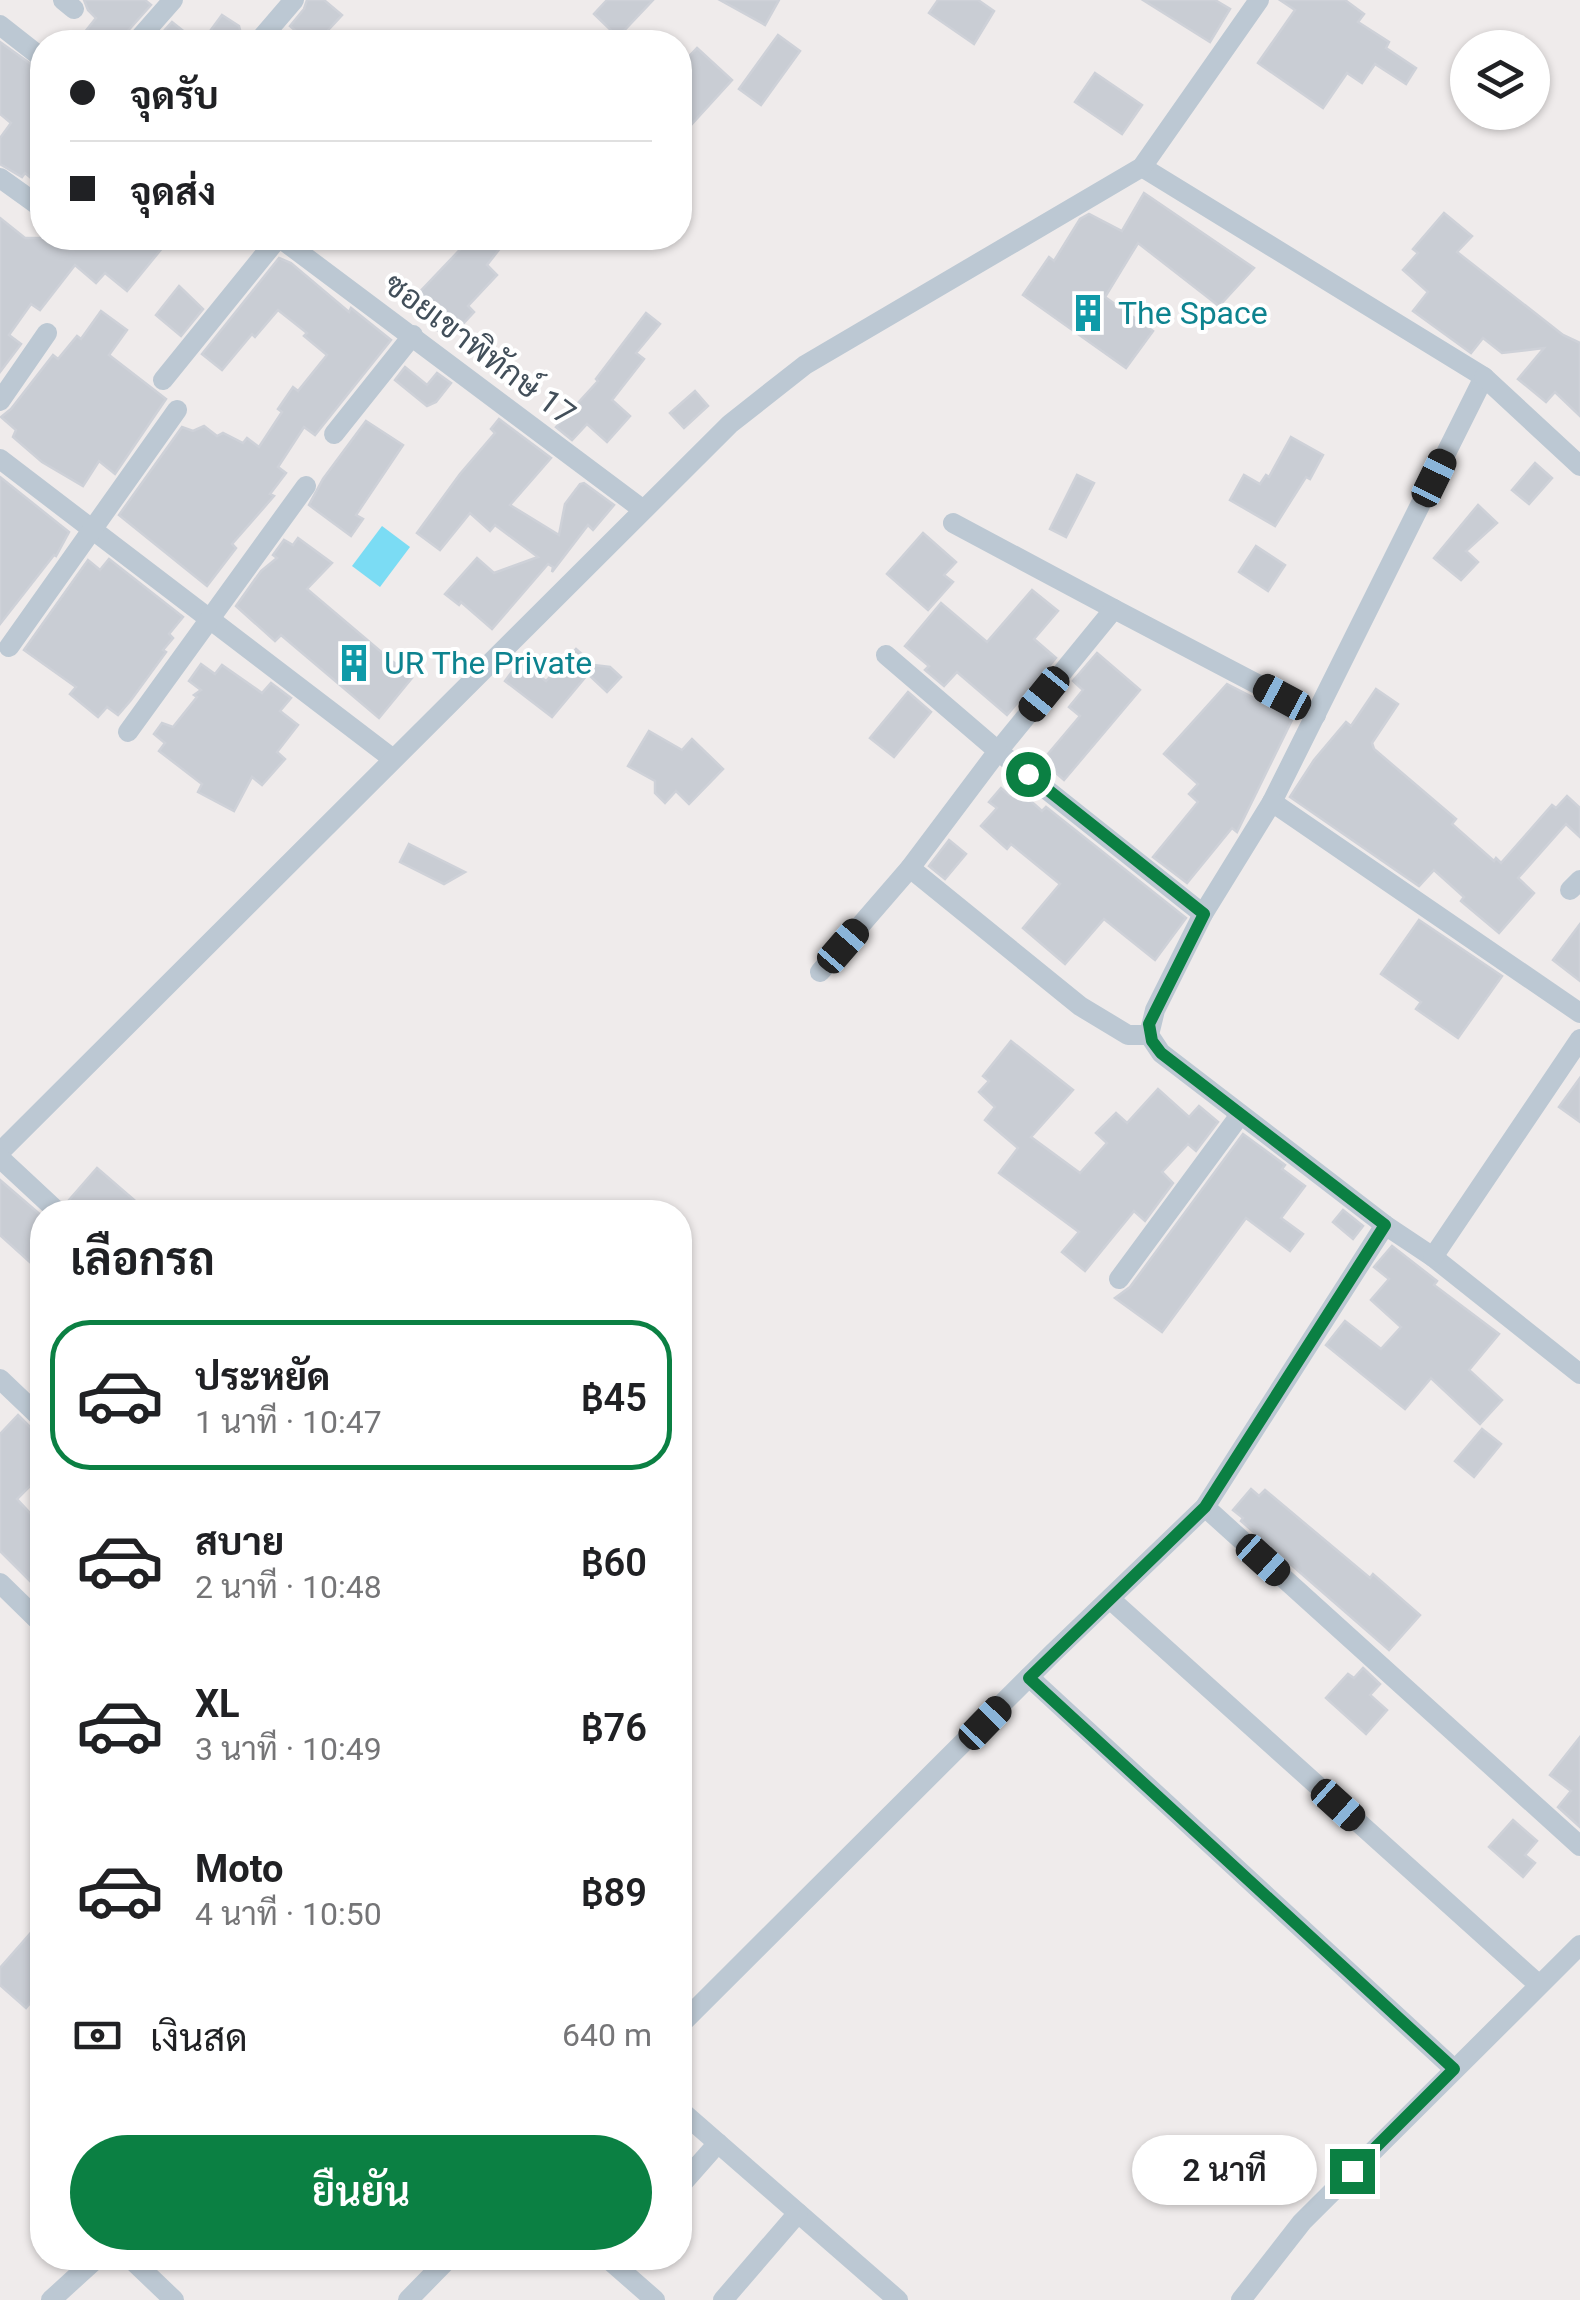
<!DOCTYPE html>
<html lang="th">
<head>
<meta charset="utf-8">
<style>
	:root { --surface:#fff; --page:#f6f6f6; --text:#202124; --muted:#757577; --line:#e0e0e0; --accent:#0b8043 }
	body { margin:0; font-family:Roboto,Sarabun,sans-serif; background:var(--page); color:var(--text); height:100vh; display:flex; flex-direction:column; font-size:38px; white-space:nowrap }
	* { box-sizing:border-box; margin:0 }
	p { font-size:32px; color:var(--muted) }
	.icon { flex:none; width:55px; height:55px; fill:none; stroke:currentColor; stroke-width:2; stroke-linecap:round; stroke-linejoin:round }
	.map { position:relative; flex:1; overflow:hidden }
	.side { position:absolute; left:30px; top:1200px; width:662px; height:1070px; display:flex; flex-direction:column; background:var(--surface); border-radius:40px; box-shadow:0 2px 8px #0004 }
	.side>* { flex:none }
	.guide { position:absolute; left:30px; top:30px; width:662px; height:220px; border-radius:40px; box-shadow:0 2px 8px #0004; display:grid; align-content:center; height:220px; padding:0 40px; background:var(--surface) }
	.tools { position:absolute; left:1450px; top:30px; display:grid; gap:20px }
	.tools a { display:grid; place-items:center; width:100px; height:100px; border-radius:50%; background:var(--surface); box-shadow:0 2px 8px #0004; font-size:50px }
	.end { position:absolute; width:45px; height:45px; margin:-22px; border:12px solid #0b8043; background:#fff; box-shadow:0 0 0 5px #fff }
	.from { border-radius:50% }
	.bubble { position:absolute; height:70px; border-radius:35px; background:var(--surface); box-shadow:0 2px 8px #0004; font-size:32px; font-weight:600; line-height:70px; text-align:center }
	.car { position:absolute; width:30px; height:60px; margin:-30px -15px; border-radius:12px; box-shadow:0 0 8px 2px #0007; background:linear-gradient(#222 24%,#8ab4d8 0 40%,#222 0 76%,#8ab4d8 0 86%,#222 0) }
	.guide b { display:flex; align-items:center; gap:35px; height:95px; font-size:38px }
	.guide b+b { border-top:2px solid var(--line) }
	.guide i { width:25px; height:25px; background:var(--text) }
	ul { padding:0; list-style:none }
	li { display:flex; align-items:center; gap:30px; height:150px; margin:0 20px 15px; padding:0 20px; border:5px solid transparent; border-radius:40px }
	li div { flex:1 }
	li b { display:block; font-size:38px }
	li em { font-style:normal; font-weight:600 }
	li.active { border-color:var(--accent) }
	li>.icon { width:90px; height:90px; stroke-width:1.5 }
	h2 { padding:0 40px; font-size:45px; line-height:120px }
	.pay { display:flex; align-items:center; gap:25px; height:110px; padding:0 40px; font-size:38px }
	.pay p { margin-inline-start:auto }
	.button { display:flex; gap:20px; margin-top:auto; padding:20px 40px }
	.button a { flex:1; height:115px; border-radius:60px; background:var(--accent); color:#fff; font-size:40px; font-weight:600; line-height:115px; text-align:center }
	.map>svg:first-child { display:block }
	.water { fill:#7bdcf4 }
	.building { fill:#c9cdd4; stroke:#ced1d8; stroke-width:2.5 }
	.lines { fill:none; stroke-linecap:round; stroke-linejoin:round }
	.minor { stroke:#bcc8d3; stroke-width:20 }
	.route { stroke:#0b8043; stroke-width:12 }
	.labels { text-anchor:middle; dominant-baseline:central; stroke-width:8; stroke-linejoin:round; paint-order:stroke }
	.culture-label { font-size:32px; fill:#0d838f; stroke:#fff; text-anchor:start }
	.street-label { font-size:32px; fill:#424f5a; stroke:#fff }
</style>
</head>
<body>
<div class="map">
<svg width="1580" height="2300" viewBox="0 0 1580 2300">
	<rect width="100%" height="100%" fill="#efebeb"/>
	<polygon class="water" points="382,526 410,547 380,587 352,566"/>
	<g class="building">
		<polygon points="84,0 145,0 151,5 126,33 123,42 77,42 96,18 88,10"/>
		<polygon points="307,0 324,0 342,15 317,42 309,42 290,26 304,9"/>
		<polygon points="607,0 653,0 618,37 594,14"/>
		<polygon points="720,0 779,0 765,25"/>
		<polygon points="938,0 978,0 994,11 974,44 929,13"/>
		<polygon points="1143,0 1215,0 1230,9 1210,42"/>
		<polygon points="1280,0 1345,0 1364,14 1358,22 1389,42 1386,48 1416,68 1406,84 1375,64 1362,83 1347,73 1323,108 1258,63 1295,10"/>
		<polygon points="222,15 239,26 243,42 202,42"/>
		<polygon points="172,22 197,42 154,42"/>
		<polygon points="778,35 800,51 761,105 739,89"/>
		<polygon points="0,42 42,72 42,187 25,173 22,177 0,164 0,138 11,123 0,114"/>
		<polygon points="697,48 732,80 680,137 680,66"/>
		<polygon points="1095,73 1142,105 1122,134 1075,102"/>
		<polygon points="1144,193 1254,268 1219,306 1138,243 1105,297 1153,331 1126,368 1023,295 1049,257 1054,261 1080,219 1089,214 1122,231"/>
		<polygon points="1444,213 1472,236 1457,252 1563,335 1580,343 1580,416 1555,392 1546,402 1518,379 1544,348 1502,353 1483,338 1471,353 1413,311 1428,292 1403,270 1418,253 1413,249"/>
		<polygon points="0,218 25,238 151,238 163,247 127,291 105,273 96,283 75,265 40,310 31,304 9,335 21,344 0,372"/>
		<polygon points="471,238 508,238 487,265 497,275 468,306 474,312 448,340 431,324 436,318 414,298"/>
		<polygon points="279,258 291,263 349,312 351,308 391,340 315,435 304,427 278,467 286,473 270,494 274,496 232,544 236,548 207,586 119,515 182,427 193,431 204,426 217,436 223,433 243,443 247,438 259,447 282,412 278,409 293,387 298,391 327,355 304,336 307,333 278,310 255,337 252,334 222,370 202,354"/>
		<polygon points="179,286 203,309 181,336 156,315"/>
		<polygon points="101,311 127,330 109,355 166,399 115,474 99,461 83,486 42,462 13,437 16,430 1,417 11,409 53,355 58,359 77,336 81,339"/>
		<polygon points="646,313 660,324 636,353 644,359 612,400 630,416 607,442 587,424 572,440 556,427 598,381 596,379"/>
		<polygon points="405,367 427,385 437,373 451,383 436,402 427,406 395,380"/>
		<polygon points="695,391 708,406 684,428 670,413"/>
		<polygon points="499,419 551,458 510,505 559,535 565,504 580,484 584,483 614,505 593,530 588,525 552,572 553,567 548,564 492,629 461,602 459,605 445,594 477,558 494,573 538,557 495,525 490,531 470,513 440,550 417,533 460,474 495,433 491,429"/>
		<polygon points="366,421 403,445 356,515 363,519 351,536 309,505 323,479"/>
		<polygon points="1291,437 1323,455 1310,479 1306,477 1275,526 1230,500 1244,475 1260,484 1266,475 1269,477"/>
		<polygon points="1535,463 1552,478 1529,504 1512,490"/>
		<polygon points="1077,475 1094,483 1066,537 1050,529"/>
		<polygon points="0,477 69,532 56,556 54,555 0,624"/>
		<polygon points="1478,505 1497,523 1466,551 1478,562 1461,580 1434,558"/>
		<polygon points="923,533 956,562 944,575 953,582 928,610 887,574"/>
		<polygon points="298,538 332,563 307,589 412,678 379,718 281,635 275,641 236,606 261,571 277,558 273,555 284,540 293,545"/>
		<polygon points="1256,546 1285,565 1268,591 1239,572"/>
		<polygon points="109,559 183,617 169,634 173,638 163,650 166,652 131,700 118,715 107,707 98,717 70,694 76,687 24,650 88,560 100,570"/>
		<polygon points="1032,590 1058,611 1034,639 1056,658 1007,715 957,672 944,686 925,670 929,666 905,646 941,603 987,642"/>
		<polygon points="576,649 594,665 610,667 621,677 607,692 588,674 552,717 505,681 520,661 546,681"/>
		<polygon points="1097,653 1140,690 1064,780 1042,761 1080,716 1069,707 1083,690 1073,681"/>
		<polygon points="201,664 215,674 222,665 262,693 271,683 291,698 280,711 298,725 277,752 285,759 262,785 252,777 234,811 198,792 202,784 159,751 165,743 154,734 162,723 173,727 197,697 194,695 201,690 189,681"/>
		<polygon points="1227,684 1293,718 1237,832 1232,828 1187,883 1153,857 1198,802 1189,794 1198,784 1164,754"/>
		<polygon points="1376,689 1398,704 1372,743 1374,749 1456,819 1452,824 1494,861 1496,858 1501,863 1552,805 1556,808 1567,796 1580,808 1580,837 1566,824 1518,878 1534,893 1499,933 1461,901 1464,897 1434,870 1419,886 1290,797 1314,760 1346,722 1351,726"/>
		<polygon points="908,692 931,712 894,757 870,738"/>
		<polygon points="649,731 682,750 692,739 723,769 689,804 676,791 665,803 655,793 655,781 628,766"/>
		<polygon points="1015,787 1042,811 1046,807 1186,918 1155,960 1104,919 1065,964 1023,928 1060,884 1011,844 1007,849 981,826 997,808 989,802 1001,788 1009,795"/>
		<polygon points="949,840 966,854 945,879 929,866"/>
		<polygon points="409,844 465,872 444,884 400,862"/>
		<polygon points="1419,920 1502,976 1458,1038 1416,1009 1421,1002 1381,974"/>
		<polygon points="1580,924 1580,981 1553,960"/>
		<polygon points="1011,1041 1073,1090 1031,1137 1080,1173 1107,1143 1096,1133 1116,1113 1127,1123 1158,1089 1189,1117 1199,1106 1218,1122 1196,1151 1188,1144 1162,1172 1173,1183 1145,1221 1134,1211 1085,1271 1062,1252 1079,1232 999,1173 1018,1148 985,1120 995,1107 979,1092 989,1081 983,1076"/>
		<polygon points="1580,1078 1580,1122 1559,1107"/>
		<polygon points="1243,1134 1285,1165 1282,1169 1305,1186 1281,1218 1303,1234 1290,1251 1246,1218 1162,1332 1115,1298 1130,1287"/>
		<polygon points="97,1168 148,1212 83,1212 69,1200"/>
		<polygon points="0,1180 42,1216 42,1273 0,1235"/>
		<polygon points="1343,1210 1363,1226 1353,1239 1333,1222"/>
		<polygon points="1392,1246 1437,1281 1434,1285 1499,1334 1469,1370 1502,1400 1480,1424 1431,1378 1405,1409 1326,1345 1345,1321 1381,1349 1401,1327 1371,1300 1389,1279 1374,1267"/>
		<polygon points="18,1415 33,1430 42,1432 42,1474 17,1499 42,1526 42,1593 0,1551 0,1434"/>
		<polygon points="1482,1429 1501,1444 1474,1477 1455,1461"/>
		<polygon points="1251,1489 1259,1496 1265,1490 1370,1578 1373,1574 1420,1615 1389,1650 1241,1521 1243,1518 1233,1510"/>
		<polygon points="1363,1668 1380,1684 1370,1695 1387,1710 1366,1734 1326,1698 1348,1674 1354,1678"/>
		<polygon points="1580,1737 1580,1827 1558,1807 1571,1791 1550,1775"/>
		<polygon points="1513,1820 1537,1841 1525,1855 1535,1863 1523,1877 1489,1847"/>
		<polygon points="42,1920 42,1989 26,2008 0,1985 0,1968"/>
	</g>
	<g class="lines">
		<g class="minor">
			<polyline points="63,0 74,9"/>
			<polyline points="0,25 42,58"/>
			<polyline points="136,42 173,0"/>
			<polyline points="258,42 294,0"/>
			<polyline points="1142,167 1484,377 1272,802 1203,914 1155,1010 1149,1035 1161,1053 1385,1225 1433,1257 1580,1374"/>
			<polyline points="0,178 42,208"/>
			<polyline points="280,238 642,509"/>
			<polyline points="1484,377 1580,466"/>
			<polyline points="163,380 278,238"/>
			<polyline points="0,401 47,333"/>
			<polyline points="334,434 413,335"/>
			<polyline points="0,459 393,759"/>
			<polyline points="953,523 1114,609"/>
			<polyline points="9,647 177,410"/>
			<polyline points="128,732 306,486"/>
			<polyline points="1272,802 1580,1013"/>
			<polyline points="910,868 1080,1006 1128,1035 1149,1035"/>
			<polyline points="1570,890 1580,880"/>
			<polyline points="1203,914 998,751 1114,609 1316,715"/>
			<polyline points="820,972 910,868 998,751 886,655"/>
			<polyline points="0,1152 730,424 805,365 1142,167 1259,0"/>
			<polyline points="0,1158 58,1212"/>
			<polyline points="1433,1257 1580,1039"/>
			<polyline points="1119,1279 1240,1115"/>
			<polyline points="0,1379 42,1419"/>
			<polyline points="1205,1507 1580,1846"/>
			<polyline points="0,1583 42,1624"/>
			<polyline points="1110,1599 1538,1984"/>
			<polyline points="1029,1677 1454,2069"/>
			<polyline points="680,2025 1053,1653 1205,1507 1385,1225"/>
			<polyline points="680,2110 898,2300"/>
			<polyline points="680,2186 718,2143"/>
			<polyline points="130,2258 174,2300"/>
			<polyline points="607,2258 655,2300"/>
			<polyline points="51,2300 97,2258"/>
			<polyline points="408,2300 449,2258"/>
			<polyline points="723,2300 798,2213"/>
			<polyline points="1241,2300 1302,2222 1580,1945"/>
		</g>
	</g>
	<g class="lines">
		<polyline class="route" points="1028,774 1204,914 1149,1024 1152,1041 1161,1053 1385,1225 1205,1507 1029,1678 1454,2069 1352,2171"/>
	</g>
	<defs>
		<g id="building-bare" transform="scale(3)"><path d="M-4-6H4V6H1V3H-1V6H-4ZM-2.5-4.3h1.7v1.8h-1.7ZM.8-4.3h1.7v1.8H.8ZM-2.5-1h1.7V.8h-1.7ZM.8-1h1.7V.8H.8Z" fill="#0f9aa8" stroke="#fff" stroke-width="2.5" paint-order="stroke"/></g>
	</defs>
	<g fill-rule="evenodd">
		<use href="#building-bare" x="1088" y="313"/>
		<use href="#building-bare" x="354" y="663"/>
	</g>
	<g class="labels">
		<g class="culture-label">
			<text x="1118" y="313">The Space</text>
			<text x="384" y="663">UR The Private</text>
		</g>
		<g class="street-label">
			<text transform="translate(480 349) rotate(37)">ซอยเขาพิทักษ์ 17</text>
		</g>
	</g>
</svg>
<div class="tools">
<a><svg class="icon" aria-label="layers" viewBox="0 0 24 24"><path d="M12 4l9 5-9 5-9-5zM3 14l9 5 9-5"/></svg></a>
</div>
<i class="end from" style="left:1028px;top:774px"></i>
<i class="end" style="left:1352px;top:2171px"></i>
<div class="bubble" style="left:1132px;top:2135px;width:185px">2 นาที</div>
<i class="car" style="left:1434px;top:478px;rotate:26deg"></i>
<i class="car" style="left:1044px;top:694px;rotate:219deg"></i>
<i class="car" style="left:1282px;top:697px;rotate:298deg"></i>
<i class="car" style="left:843px;top:946px;rotate:41deg"></i>
<i class="car" style="left:1263px;top:1560px;rotate:132deg"></i>
<i class="car" style="left:985px;top:1723px;rotate:44deg"></i>
<i class="car" style="left:1338px;top:1805px;rotate:132deg"></i>
<div class="guide">
<b><i class="from"></i>จุดรับ</b>
<b><i></i>จุดส่ง</b>
</div>
<section class="side">
<h2>เลือกรถ</h2>
<ul>
<li class="active"><svg class="icon" aria-label="car" viewBox="0 0 24 24"><path d="M5 17H2v-5l4-1 3-4h7l3 4 3 1v5h-3M9 17h6M6 11h13"/><circle cx="7" cy="17" r="2"/><circle cx="17" cy="17" r="2"/></svg><div><b>ประหยัด</b><p>1 นาที · 10:47</p></div><em>฿45</em></li>
<li><svg class="icon" aria-label="car" viewBox="0 0 24 24"><path d="M5 17H2v-5l4-1 3-4h7l3 4 3 1v5h-3M9 17h6M6 11h13"/><circle cx="7" cy="17" r="2"/><circle cx="17" cy="17" r="2"/></svg><div><b>สบาย</b><p>2 นาที · 10:48</p></div><em>฿60</em></li>
<li><svg class="icon" aria-label="car" viewBox="0 0 24 24"><path d="M5 17H2v-5l4-1 3-4h7l3 4 3 1v5h-3M9 17h6M6 11h13"/><circle cx="7" cy="17" r="2"/><circle cx="17" cy="17" r="2"/></svg><div><b>XL</b><p>3 นาที · 10:49</p></div><em>฿76</em></li>
<li><svg class="icon" aria-label="car" viewBox="0 0 24 24"><path d="M5 17H2v-5l4-1 3-4h7l3 4 3 1v5h-3M9 17h6M6 11h13"/><circle cx="7" cy="17" r="2"/><circle cx="17" cy="17" r="2"/></svg><div><b>Moto</b><p>4 นาที · 10:50</p></div><em>฿89</em></li>
</ul>
<div class="pay"><svg class="icon" aria-label="cash" viewBox="0 0 24 24"><path d="M3 7h18v10H3z"/><circle cx="12" cy="12" r="2"/></svg>เงินสด<p>640 m</p></div>
<div class="button"><a>ยืนยัน</a></div>
</section>
</div>
</body>
</html>
